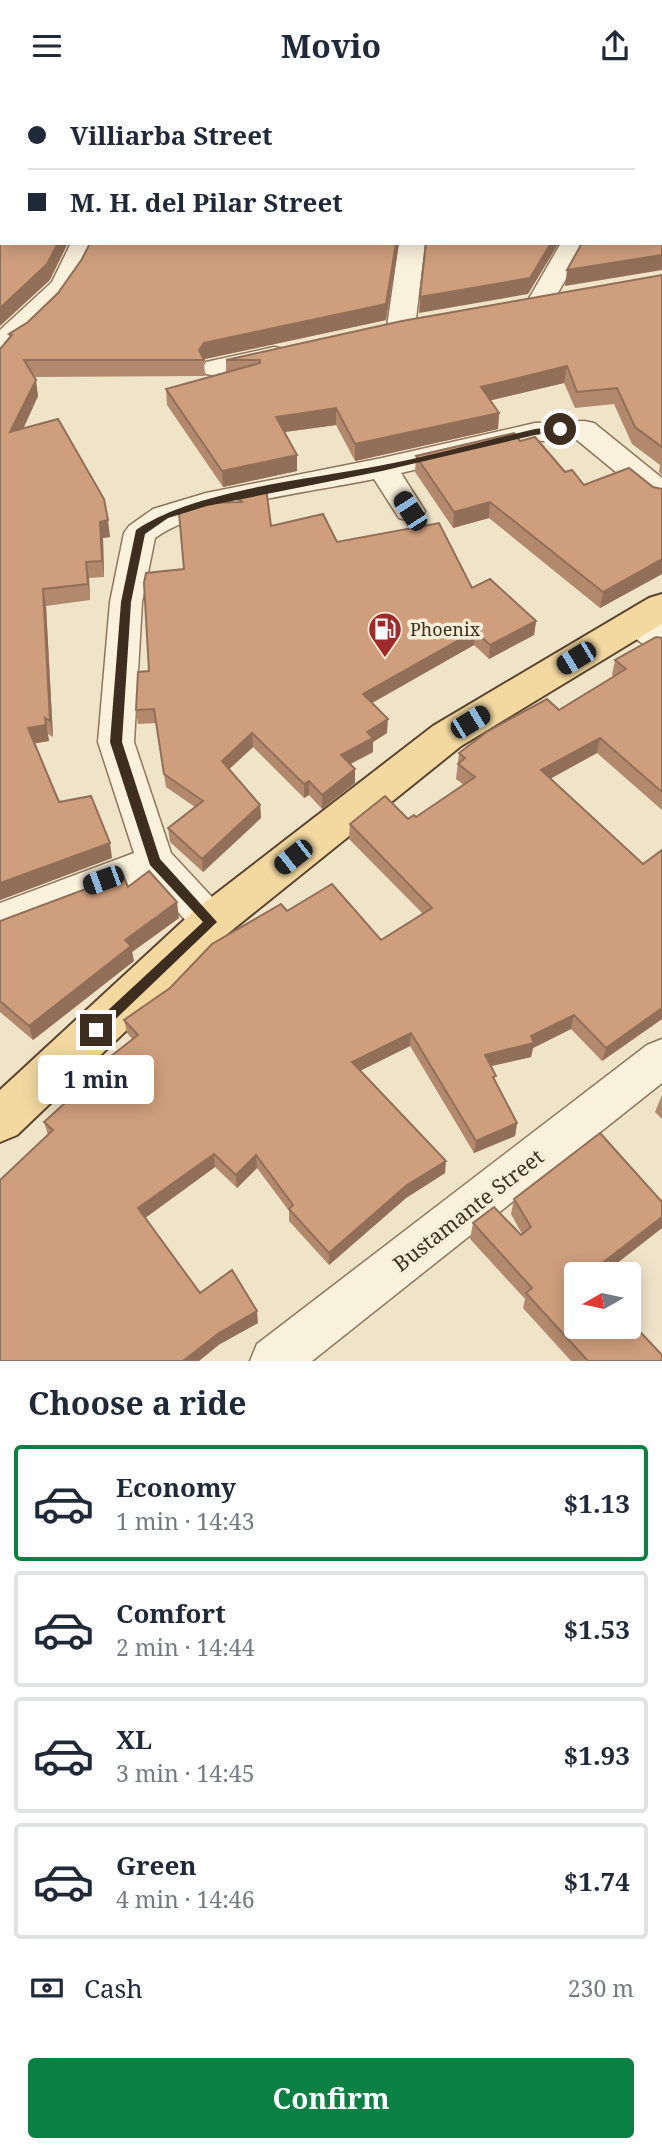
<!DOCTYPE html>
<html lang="en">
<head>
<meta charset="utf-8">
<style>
	:root { --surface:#fff; --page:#f2f2f3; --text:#1f2937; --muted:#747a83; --line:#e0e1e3; --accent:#0b8043 }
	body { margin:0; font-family:"Noto Serif",serif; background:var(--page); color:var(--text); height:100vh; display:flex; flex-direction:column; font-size:26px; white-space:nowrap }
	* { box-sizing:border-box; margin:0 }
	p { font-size:23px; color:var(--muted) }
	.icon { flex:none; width:38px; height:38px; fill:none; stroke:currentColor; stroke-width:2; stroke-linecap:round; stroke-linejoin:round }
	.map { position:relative; height:1270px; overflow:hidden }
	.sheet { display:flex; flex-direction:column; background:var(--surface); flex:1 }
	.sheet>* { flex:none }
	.top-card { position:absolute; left:0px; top:0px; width:663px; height:154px; box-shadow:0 4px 18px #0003; display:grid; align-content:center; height:154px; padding:0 28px; background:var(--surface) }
	.needle { width:46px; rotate:261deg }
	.controls { position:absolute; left:564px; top:1171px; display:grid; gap:14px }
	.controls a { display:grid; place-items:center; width:77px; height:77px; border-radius:7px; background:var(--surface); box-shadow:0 4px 18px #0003; font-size:35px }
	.end { position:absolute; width:32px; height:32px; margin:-16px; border:9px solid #3d2e20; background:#fff; box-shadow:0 0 0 4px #fff }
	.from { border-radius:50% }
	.bubble { position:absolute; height:49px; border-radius:7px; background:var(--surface); box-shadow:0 4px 18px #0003; font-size:23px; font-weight:700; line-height:49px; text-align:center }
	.car { position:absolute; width:21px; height:42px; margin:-21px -10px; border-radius:9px; box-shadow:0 0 5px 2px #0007; background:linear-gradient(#222 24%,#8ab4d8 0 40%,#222 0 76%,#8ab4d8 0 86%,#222 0) }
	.top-card b { display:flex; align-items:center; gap:24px; height:66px; font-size:26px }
	.top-card b+b { border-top:2px solid var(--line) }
	.top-card i { width:18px; height:18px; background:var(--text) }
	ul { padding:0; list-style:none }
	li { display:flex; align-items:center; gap:21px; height:116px; margin:0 14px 10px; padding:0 14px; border:4px solid var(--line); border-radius:7px }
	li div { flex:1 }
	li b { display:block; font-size:26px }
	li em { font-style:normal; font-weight:700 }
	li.current { border-color:var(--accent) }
	li>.icon { width:63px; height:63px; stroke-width:1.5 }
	h2 { padding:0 28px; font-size:32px; line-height:84px }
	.pay { display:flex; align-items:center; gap:18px; height:77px; padding:0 28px; font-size:26px }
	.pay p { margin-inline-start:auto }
	.action { display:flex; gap:14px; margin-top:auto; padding:14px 28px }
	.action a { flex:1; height:80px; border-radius:7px; background:var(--accent); color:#fff; font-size:28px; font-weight:700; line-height:80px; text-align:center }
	header { display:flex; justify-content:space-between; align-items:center; height:91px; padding:0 28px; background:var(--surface); font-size:32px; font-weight:700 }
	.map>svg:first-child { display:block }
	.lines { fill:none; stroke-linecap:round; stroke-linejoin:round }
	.minor-casing { stroke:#8d765c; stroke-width:3 }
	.major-casing { stroke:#5b4430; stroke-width:4 }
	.minor { fill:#faf1dc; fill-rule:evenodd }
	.major { fill:#f3d9a0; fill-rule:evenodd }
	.wall { fill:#b2896c }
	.shaded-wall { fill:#916f58 }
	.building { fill:#cf9f7d; stroke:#916f58; stroke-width:2 }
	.route { fill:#3d2e20 }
	.labels { text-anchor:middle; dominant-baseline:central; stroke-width:7; stroke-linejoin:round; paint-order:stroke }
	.poi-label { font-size:18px; fill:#3d2e20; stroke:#f7eed8; text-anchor:start }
	.near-street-label { font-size:21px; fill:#3d2e20; stroke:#f7eed8 }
</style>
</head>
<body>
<header><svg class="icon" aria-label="menu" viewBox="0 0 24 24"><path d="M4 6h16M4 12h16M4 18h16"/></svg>Movio<svg class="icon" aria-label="share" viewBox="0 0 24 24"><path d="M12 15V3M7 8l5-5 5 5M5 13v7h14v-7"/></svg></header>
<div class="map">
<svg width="662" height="1270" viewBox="0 0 662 1270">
	<rect width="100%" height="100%" fill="#f0e4c8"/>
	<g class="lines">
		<g class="minor-casing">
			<g id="minor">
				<path d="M 71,152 L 97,152 C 85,187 37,252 0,261 L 0,239 L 52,191 Z"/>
				<polygon points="399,152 425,152 415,236 411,242 391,242 387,236"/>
				<polygon points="561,152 587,152 549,217 531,217 527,211"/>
				<polygon points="274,256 284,258 288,264 284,270 216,285 206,283 202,277 206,271"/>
				<path d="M 584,330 L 594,332 L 662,387 L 662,413 L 651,410 L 577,349 L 535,350 L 401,382 L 425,420 L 421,427 L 410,430 L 399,427 L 374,388 C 313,401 204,412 155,447 L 142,511 L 134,651 L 171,762 L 225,820 L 230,831 L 225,842 L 211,847 L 197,842 L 148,788 L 0,844 L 0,812 L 134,762 L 98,651 L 110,511 L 124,442 L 129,435 L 153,418 L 206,402 L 382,367 L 535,332 Z"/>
				<path d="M 637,518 L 649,522 L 662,532 L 662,562 C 646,557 629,545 621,530 L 625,522 Z"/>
				<polygon points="662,948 662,992 312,1270 250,1270 257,1253 647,954"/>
			</g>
		</g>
		<g class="major-casing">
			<polygon id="major" points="662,503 662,533 461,655 226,844 17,1044 0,1051 0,999 196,818 433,635 649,507"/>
		</g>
		<use href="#minor" class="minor"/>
		<use href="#major" class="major"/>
	</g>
	<g class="wall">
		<polygon points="632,0 662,0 662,6 662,2 640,2"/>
		<rect x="0" y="63" width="2" height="59"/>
		<polygon points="82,168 386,229 205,268 204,270 205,285 34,286 38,305 23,338 110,446 103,447 104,486 89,487 90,509 46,515 53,646 48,643 49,650 35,652 59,711 112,767 0,809 0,258 9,246 9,243 28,231 58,202"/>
		<polygon points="662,184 662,384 659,381 660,374 632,353 614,313 575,317 564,292 491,309 499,322 498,338 355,370 336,334 285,341 297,380 223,396 167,314 166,298 226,281 226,269"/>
		<polygon points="520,350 584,394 653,396 662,398 662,483 600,517 489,427 453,437 415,381 416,365"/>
		<polygon points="236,403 271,435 337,451 472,497 536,530 534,544 489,568 474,554 372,612 387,642 373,651 373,661 350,673 355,692 322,718 309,704 304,707 253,656 229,678 260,714 261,727 203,781 170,751 168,737 195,716 166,696 156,632 138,633 136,619 184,478 237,412"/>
		<polygon points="662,547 662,719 597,662 551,687 643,773 662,759 662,928 602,970 571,938 533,957 531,966 491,975 495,991 517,1032 515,1045 474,1062 410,955 360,980 445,1082 406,1107 329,1174 289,1130 289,1120 257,1077 237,1097 215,1076 145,1127 200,1202 258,1232 220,1253 48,1044 44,1031 97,983 96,977 132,948 127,942 124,929 287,820 381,849 423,823 349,748 350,733 408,728 416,726 464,694 456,688 459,662 559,619 614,586 612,584 615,569"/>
		<polygon points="128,796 179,827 132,861 134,870 33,949 0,921 0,830"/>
		<polygon points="662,1004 662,1028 655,1021"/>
		<polygon points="514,1108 662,1111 662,1137 603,1183 576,1183 662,1270 571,1270 523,1217 525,1208 470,1148 473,1132 521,1144 522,1143 511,1123"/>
	</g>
	<g class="shaded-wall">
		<polygon points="58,152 68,152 50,189 0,235 0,217"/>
		<polygon points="396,152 399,152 386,229 205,268 204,270 199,259 204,252"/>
		<polygon points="551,152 559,152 528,203 419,222 420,206"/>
		<polygon points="662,164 662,179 565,195 567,179"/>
		<polygon points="567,275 564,292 480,312 481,296"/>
		<polygon points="36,289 38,305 14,358 10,341"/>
		<polygon points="336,317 336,334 277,342 276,326"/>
		<polygon points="499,322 498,338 355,370 355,353"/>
		<polygon points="297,364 297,380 223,396 222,380"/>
		<polygon points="490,411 489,427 453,437 454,421"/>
		<polygon points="108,429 110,446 103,447 104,486 102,470 100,431"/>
		<polygon points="662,468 662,483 600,517 603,501"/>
		<polygon points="86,471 89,487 90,509 88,493"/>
		<polygon points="43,498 46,515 53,646 50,630"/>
		<polygon points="536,530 534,544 489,568 490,554"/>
		<polygon points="475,540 474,554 363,617 363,603"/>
		<polygon points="45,627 49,650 32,653 28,637"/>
		<polygon points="388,628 387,642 373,651 373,661 341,678 341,664 367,641"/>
		<polygon points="252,642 253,656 223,684 222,670"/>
		<polygon points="600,647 597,662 539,694 541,679"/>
		<polygon points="355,678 355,692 322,718 322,704"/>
		<polygon points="309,690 309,704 304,707 304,693"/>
		<polygon points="260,714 261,727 203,781 202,768"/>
		<polygon points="110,752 112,767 0,809 0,792"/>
		<polygon points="177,811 179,827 132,861 134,870 33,949 29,935 125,849"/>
		<polygon points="662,917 662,928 602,970 606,957"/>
		<polygon points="574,924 571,938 533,957 531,966 483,977 485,964 531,945"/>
		<polygon points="411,942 410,955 351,984 352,971"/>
		<polygon points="517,1032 515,1045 474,1062 476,1050"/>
		<polygon points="214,1063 215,1076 141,1130 138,1117"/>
		<polygon points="256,1064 257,1077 237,1097 236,1084"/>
		<polygon points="446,1070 445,1082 406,1107 329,1174 329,1162 407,1094"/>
		<polygon points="662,1126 662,1137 603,1183 588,1183"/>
		<polygon points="257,1220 258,1232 220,1253 199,1270 183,1270 219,1242"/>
	</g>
	<g class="building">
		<polygon points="1,0 144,0 144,2 2,2 2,8"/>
		<polygon points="158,0 340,0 341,2 157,2"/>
		<polygon points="378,0 579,0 578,2 358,2"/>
		<polygon points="0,10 2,10 2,61 0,50"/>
		<polygon points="662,23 662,164 567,179 582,152 662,152"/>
		<rect x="0" y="63" width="2" height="44"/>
		<polygon points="2,131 2,152 58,152 47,173 0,217 0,133"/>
		<polygon points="90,152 396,152 386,213 204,252 199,259 204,269 24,269 36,289 10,341 58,328 104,408 108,429 100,431 102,470 86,471 88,493 43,498 50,630 45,627 46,634 28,637 59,711 91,705 110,752 0,792 0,258 12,244 9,243 28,231 58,202 82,168"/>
		<polygon points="426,152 551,152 530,187 420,206"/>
		<polygon points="662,184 662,356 635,336 617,297 577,301 567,275 481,296 499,322 355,353 336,317 276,326 297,364 222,380 166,298 260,272 260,269 226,269 402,230"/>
		<polygon points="514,342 520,350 535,346 565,381 572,379 584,394 629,377 653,396 662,398 662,468 603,501 490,411 454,421 416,365"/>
		<polygon points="266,396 271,435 323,423 337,451 439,432 472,497 490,488 536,530 490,554 475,540 363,603 388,628 367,641 373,647 341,664 355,678 322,704 309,690 304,693 252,642 222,670 260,714 202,768 168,737 203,710 164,683 154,618 136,619 138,581 149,580 144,492 146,482 184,478 179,422 203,412 242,411 236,403"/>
		<polygon points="656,546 662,547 662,701 600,647 541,679 643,773 662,759 662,917 606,957 574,924 531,945 534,952 485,964 496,985 493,986 517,1032 476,1050 411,942 352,971 446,1070 407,1094 329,1162 289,1118 293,1114 256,1064 236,1084 214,1063 138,1117 200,1202 232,1179 257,1220 219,1242 183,1270 0,1270 0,1089 53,1039 44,1031 99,981 96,977 138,944 124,929 170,897 212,853 281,813 287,820 332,793 381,849 432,817 350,733 385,705 408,728 414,724 416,726 475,686 458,673 465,667 459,662 488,640 547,608 559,619 626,578 615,569"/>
		<polygon points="149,780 177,811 125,849 131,855 29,935 0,910 0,830 123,784 128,796"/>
		<polygon points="600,1042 662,1111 662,1126 588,1183 576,1183 576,1236 628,1236 628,1228 662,1264 662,1270 588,1270 526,1202 532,1197 473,1132 494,1116 521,1144 531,1136 514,1108"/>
	</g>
	<path class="route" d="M 560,335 L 563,340 L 535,344 L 382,380 L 207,415 L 168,427 L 145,443 L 131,511 L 122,651 L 160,768 L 217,831 L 100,943 L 91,943 L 91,935 L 203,831 L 150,774 L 110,651 L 121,511 L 136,439 C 195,399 306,389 378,375 C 431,365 483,350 535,338 Z"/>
	<defs>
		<g id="fuel-pin" transform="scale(1.75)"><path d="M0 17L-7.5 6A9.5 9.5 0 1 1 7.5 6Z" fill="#9e2a2b" stroke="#f7eed8"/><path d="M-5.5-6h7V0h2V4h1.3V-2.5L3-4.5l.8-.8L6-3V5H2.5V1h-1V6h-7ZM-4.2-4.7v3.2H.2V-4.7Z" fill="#fff"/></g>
	</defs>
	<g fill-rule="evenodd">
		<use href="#fuel-pin" x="385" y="538"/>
	</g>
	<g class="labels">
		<g class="poi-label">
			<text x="410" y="538">Phoenix</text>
		</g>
		<g class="near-street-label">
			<text transform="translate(468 1119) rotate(-38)">Bustamante Street</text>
		</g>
	</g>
</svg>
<div class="controls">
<a><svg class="needle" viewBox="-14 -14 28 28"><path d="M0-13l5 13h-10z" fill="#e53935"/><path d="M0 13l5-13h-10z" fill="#747a83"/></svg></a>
</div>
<i class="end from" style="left:560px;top:338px"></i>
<i class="end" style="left:96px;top:939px"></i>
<div class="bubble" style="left:38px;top:964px;width:116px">1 min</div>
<i class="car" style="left:410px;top:420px;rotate:327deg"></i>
<i class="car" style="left:576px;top:567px;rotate:239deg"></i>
<i class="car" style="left:470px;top:631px;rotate:59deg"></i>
<i class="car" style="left:293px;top:766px;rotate:232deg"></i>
<i class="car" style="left:103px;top:789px;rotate:250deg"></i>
<div class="top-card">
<b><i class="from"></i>Villiarba Street</b>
<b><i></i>M. H. del Pilar Street</b>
</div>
</div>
<section class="sheet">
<h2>Choose a ride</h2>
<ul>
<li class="current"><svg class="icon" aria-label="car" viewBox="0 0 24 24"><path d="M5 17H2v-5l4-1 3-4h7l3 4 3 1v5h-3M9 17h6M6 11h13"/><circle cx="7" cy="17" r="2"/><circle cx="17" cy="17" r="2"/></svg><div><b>Economy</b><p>1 min · 14:43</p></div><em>$1.13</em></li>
<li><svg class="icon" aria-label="car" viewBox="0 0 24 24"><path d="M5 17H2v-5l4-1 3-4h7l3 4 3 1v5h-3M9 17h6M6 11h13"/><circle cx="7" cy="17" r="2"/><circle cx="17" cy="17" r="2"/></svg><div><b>Comfort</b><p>2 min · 14:44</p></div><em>$1.53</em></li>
<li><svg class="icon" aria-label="car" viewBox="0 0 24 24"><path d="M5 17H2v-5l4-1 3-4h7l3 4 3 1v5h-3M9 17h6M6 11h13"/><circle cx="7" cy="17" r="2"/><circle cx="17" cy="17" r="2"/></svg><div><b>XL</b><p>3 min · 14:45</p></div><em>$1.93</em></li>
<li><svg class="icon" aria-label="car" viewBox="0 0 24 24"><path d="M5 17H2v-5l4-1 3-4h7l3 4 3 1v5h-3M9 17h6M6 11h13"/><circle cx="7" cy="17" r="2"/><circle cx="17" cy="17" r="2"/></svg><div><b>Green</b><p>4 min · 14:46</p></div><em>$1.74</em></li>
</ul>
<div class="pay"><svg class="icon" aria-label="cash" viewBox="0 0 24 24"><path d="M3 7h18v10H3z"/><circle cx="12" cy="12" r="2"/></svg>Cash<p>230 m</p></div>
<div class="action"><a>Confirm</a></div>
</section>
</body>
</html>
